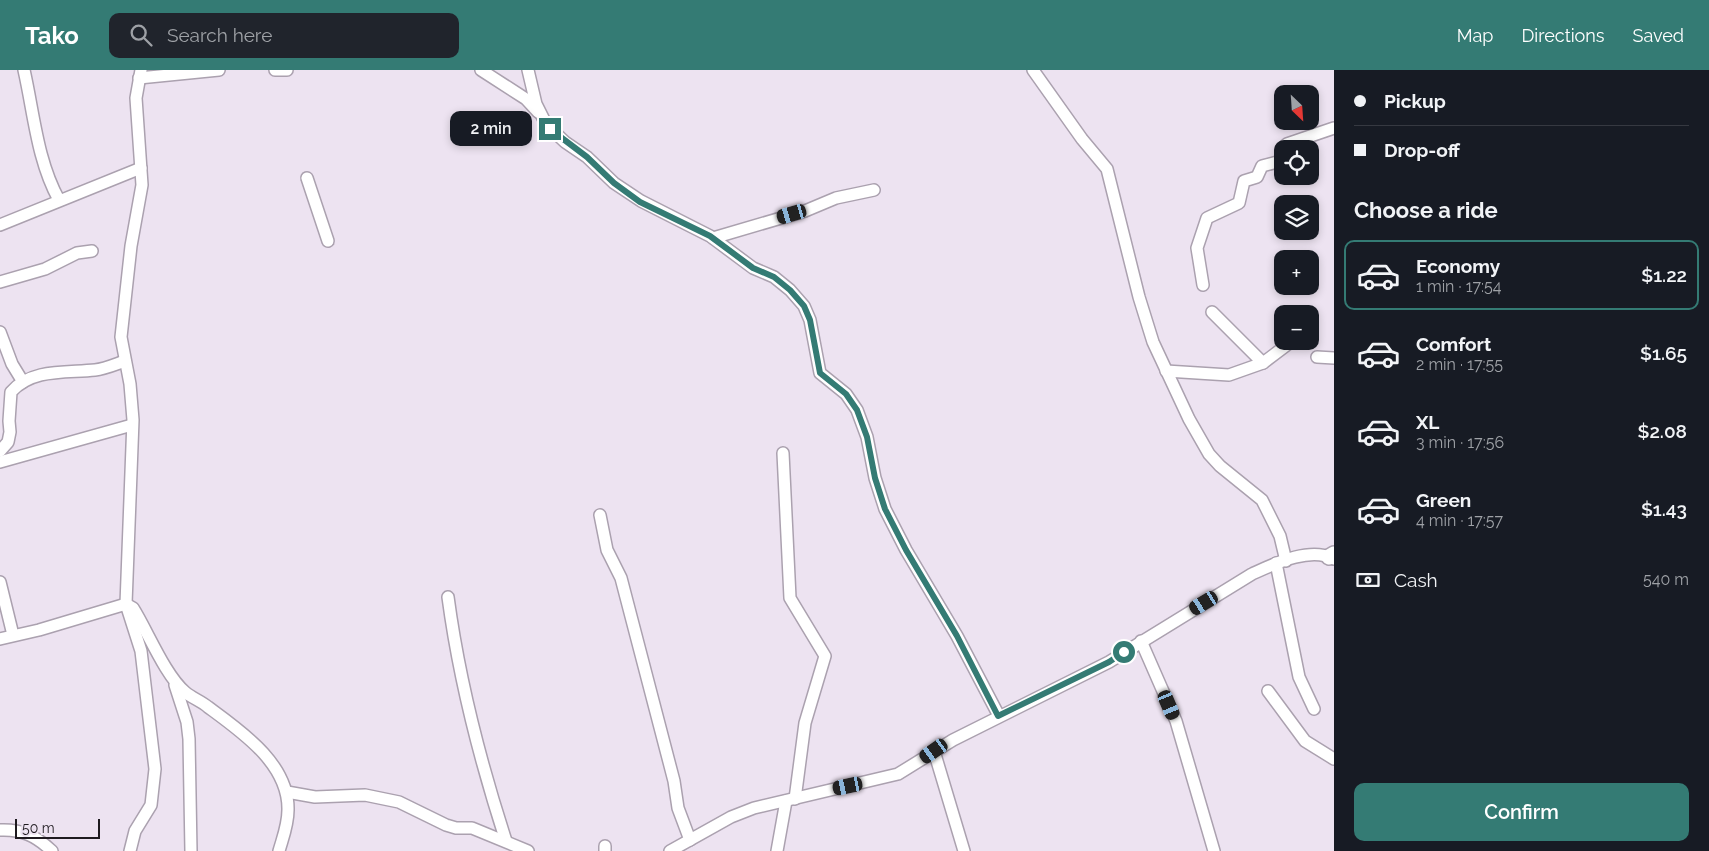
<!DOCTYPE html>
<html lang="en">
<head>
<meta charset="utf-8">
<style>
	:root { --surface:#171b24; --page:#20242c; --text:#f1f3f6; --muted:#9ea1a6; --line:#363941; --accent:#347b74 }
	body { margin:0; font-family:Raleway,sans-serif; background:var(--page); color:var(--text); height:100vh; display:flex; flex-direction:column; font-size:19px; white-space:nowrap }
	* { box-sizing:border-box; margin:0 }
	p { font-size:16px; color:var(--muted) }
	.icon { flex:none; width:28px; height:28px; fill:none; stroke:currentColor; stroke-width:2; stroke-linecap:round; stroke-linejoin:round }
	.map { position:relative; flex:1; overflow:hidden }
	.panel { display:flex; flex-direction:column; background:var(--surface); width:375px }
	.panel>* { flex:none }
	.guide { display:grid; align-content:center; height:110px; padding:0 20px; background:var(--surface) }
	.needle { width:32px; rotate:155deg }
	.buttons { position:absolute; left:1274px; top:15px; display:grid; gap:10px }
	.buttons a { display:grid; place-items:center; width:45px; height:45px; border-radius:10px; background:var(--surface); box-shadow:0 2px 8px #0003; font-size:25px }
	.scale { position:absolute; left:15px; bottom:12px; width:85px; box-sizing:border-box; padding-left:5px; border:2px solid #1e1a1f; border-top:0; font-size:14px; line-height:18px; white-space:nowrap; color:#1e1a1f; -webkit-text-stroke:4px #ede3f1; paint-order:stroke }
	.end { position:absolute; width:22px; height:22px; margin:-11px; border:6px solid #347b74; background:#fff; box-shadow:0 0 0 2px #fff }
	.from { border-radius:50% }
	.bubble { position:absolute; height:35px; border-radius:10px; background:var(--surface); box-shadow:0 2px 8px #0003; font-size:16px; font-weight:600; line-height:35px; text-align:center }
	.car { position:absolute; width:15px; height:30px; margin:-15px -8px; border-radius:6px; box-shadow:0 0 4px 1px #0007; background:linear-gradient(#222 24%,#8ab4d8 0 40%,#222 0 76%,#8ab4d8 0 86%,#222 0) }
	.guide b { display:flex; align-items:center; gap:18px; height:48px; font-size:19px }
	.guide b+b { border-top:1px solid var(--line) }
	.guide i { width:12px; height:12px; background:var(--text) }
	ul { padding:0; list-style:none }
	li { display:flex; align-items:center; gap:15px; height:70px; margin:0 10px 8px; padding:0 10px; border:2px solid transparent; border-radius:10px }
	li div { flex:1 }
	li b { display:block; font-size:19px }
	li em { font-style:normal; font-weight:600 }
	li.selected { border-color:var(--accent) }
	li>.icon { width:45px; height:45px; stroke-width:1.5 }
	h2 { padding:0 20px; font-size:22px; line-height:60px }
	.pay { display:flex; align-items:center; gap:12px; height:55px; padding:0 20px; font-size:19px }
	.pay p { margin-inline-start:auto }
	.primary-button { display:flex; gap:10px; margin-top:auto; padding:10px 20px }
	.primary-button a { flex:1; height:58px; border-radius:10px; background:var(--accent); color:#fff; font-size:20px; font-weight:600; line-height:58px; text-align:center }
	header { display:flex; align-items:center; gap:30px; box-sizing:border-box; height:70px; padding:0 25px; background:var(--accent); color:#fff }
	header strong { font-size:24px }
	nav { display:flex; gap:28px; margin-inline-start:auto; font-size:18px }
	.search { width:350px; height:45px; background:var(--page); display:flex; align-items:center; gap:12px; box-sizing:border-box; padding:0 18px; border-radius:10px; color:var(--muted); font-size:19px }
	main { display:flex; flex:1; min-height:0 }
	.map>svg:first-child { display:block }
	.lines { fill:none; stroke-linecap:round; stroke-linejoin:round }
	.minor-casing { stroke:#aba1af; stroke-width:14 }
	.tertiary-casing { stroke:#aba1af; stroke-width:18 }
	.minor { stroke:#fff; stroke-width:11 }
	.tertiary { stroke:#fff; stroke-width:15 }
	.route { stroke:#347b74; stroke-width:6 }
</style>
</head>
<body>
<header>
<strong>Tako</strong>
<div class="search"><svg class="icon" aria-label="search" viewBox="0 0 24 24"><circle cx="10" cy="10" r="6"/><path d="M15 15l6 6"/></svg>Search here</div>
<nav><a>Map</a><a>Directions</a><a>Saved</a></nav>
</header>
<main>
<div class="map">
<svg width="1334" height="781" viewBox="0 0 1334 781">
	<rect width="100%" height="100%" fill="#ede3f1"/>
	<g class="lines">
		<g class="minor-casing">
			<g id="minor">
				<path d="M 24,0 C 34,44 37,90 59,130"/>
				<polyline points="275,0 287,0"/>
				<polyline points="481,0 526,29 538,42"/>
				<polyline points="528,0 536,34 546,54 565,72 587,87 614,113 641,131 710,166 753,198 774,207 790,220 804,236 810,250 820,303 846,324 857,340 867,367 875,408 885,439 906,480 957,566 999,646"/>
				<polyline points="1033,0 1082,69 1107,99 1139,227 1153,272 1189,349 1209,384 1220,396 1262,430 1280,466 1286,491"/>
				<polyline points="139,8 219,0"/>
				<polyline points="307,108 328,171"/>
				<polyline points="0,155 141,98"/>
				<polyline points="713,168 805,141 836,128 874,120"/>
				<polyline points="0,212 45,199 77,183 92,181"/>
				<polyline points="1203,215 1197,178 1207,148 1239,133 1244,111 1257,107 1262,96 1281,91 1281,80 1287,74 1334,58"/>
				<polyline points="1212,242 1263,293"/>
				<polyline points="0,262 12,294 23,312"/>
				<polyline points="1317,287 1334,288"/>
				<polyline points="1166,301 1229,305 1263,293 1292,271"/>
				<path d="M 0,381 L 8,372 L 10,362 L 9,351 L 11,322 C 32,298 67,303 95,300 C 105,299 116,294 125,291"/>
				<polyline points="783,383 790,528 825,586 805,653 795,729"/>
				<polyline points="0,392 132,355"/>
				<polyline points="600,445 607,480 621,508 674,711 678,738 690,770"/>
				<polyline points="1276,493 1299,607 1314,639"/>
				<polyline points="0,512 13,565"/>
				<path d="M 448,527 C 459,609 480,691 506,771"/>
				<path d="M 0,569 L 39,560 L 126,534 L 133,538 C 148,562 165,605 185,622 C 192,628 201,631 208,637 C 242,662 289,694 288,740 C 288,755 283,767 279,781"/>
				<polyline points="1141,571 1176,651 1214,781"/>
				<polyline points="175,615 187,652 189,669 191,781"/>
				<polyline points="1268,621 1305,671 1334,689"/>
				<polyline points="934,681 964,781"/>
				<polyline points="287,722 315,727 365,725 399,732 446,755 456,758 472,758 528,781"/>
				<path d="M 0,760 C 22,759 36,766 52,781"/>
				<polyline points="605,776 605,781"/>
				<polyline points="130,781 135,761 151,735 155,699 141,581 126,534 133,350 130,314 121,267 131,176 142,115 136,28 141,0"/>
				<path d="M 670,781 L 731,747 L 754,738 L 898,704 L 953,670 L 1109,592 L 1252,504 C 1274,494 1310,476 1334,489"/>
				<polyline points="777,781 786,731"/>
			</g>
		</g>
		<g class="tertiary-casing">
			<polyline id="tertiary" points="1329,487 1334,484"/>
		</g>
		<use href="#minor" class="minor"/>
		<use href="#tertiary" class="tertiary"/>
	</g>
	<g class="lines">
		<polyline class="route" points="550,59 587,87 614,113 640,132 710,166 753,198 774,207 790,220 804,236 810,250 820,303 846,324 857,340 867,367 875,408 885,439 906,480 957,566 998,646 1109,592 1124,582"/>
	</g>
</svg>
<div class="buttons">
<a><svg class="needle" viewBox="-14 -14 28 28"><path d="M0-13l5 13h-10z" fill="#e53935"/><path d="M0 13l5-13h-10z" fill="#9ea1a6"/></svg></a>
<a><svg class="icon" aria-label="locate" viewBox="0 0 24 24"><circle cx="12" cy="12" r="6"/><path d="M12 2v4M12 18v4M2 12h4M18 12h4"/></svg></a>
<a><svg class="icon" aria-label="layers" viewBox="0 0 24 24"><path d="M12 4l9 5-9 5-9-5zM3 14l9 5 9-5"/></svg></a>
<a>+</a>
<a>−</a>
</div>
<div class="scale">50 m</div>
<i class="end from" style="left:1124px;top:582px"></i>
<i class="end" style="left:550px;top:59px"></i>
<div class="bubble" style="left:450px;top:41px;width:82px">2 min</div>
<i class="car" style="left:792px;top:144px;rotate:254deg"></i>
<i class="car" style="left:1204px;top:533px;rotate:239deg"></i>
<i class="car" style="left:1169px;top:635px;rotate:157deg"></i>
<i class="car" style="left:934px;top:681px;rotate:235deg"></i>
<i class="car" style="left:848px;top:716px;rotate:258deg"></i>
</div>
<section class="panel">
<div class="guide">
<b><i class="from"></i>Pickup</b>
<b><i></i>Drop-off</b>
</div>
<h2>Choose a ride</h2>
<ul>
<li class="selected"><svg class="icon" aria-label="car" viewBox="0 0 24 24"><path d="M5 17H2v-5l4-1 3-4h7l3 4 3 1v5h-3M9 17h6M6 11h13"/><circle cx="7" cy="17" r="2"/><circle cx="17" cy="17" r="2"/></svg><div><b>Economy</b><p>1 min · 17:54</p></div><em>$1.22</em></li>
<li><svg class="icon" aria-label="car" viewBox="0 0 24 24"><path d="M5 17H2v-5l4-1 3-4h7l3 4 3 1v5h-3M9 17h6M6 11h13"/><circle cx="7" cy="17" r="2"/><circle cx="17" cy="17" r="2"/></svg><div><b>Comfort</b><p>2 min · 17:55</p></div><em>$1.65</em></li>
<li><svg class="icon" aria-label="car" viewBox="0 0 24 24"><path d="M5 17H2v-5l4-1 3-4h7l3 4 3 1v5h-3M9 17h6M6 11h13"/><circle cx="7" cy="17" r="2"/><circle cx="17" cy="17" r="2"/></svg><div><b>XL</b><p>3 min · 17:56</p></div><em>$2.08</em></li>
<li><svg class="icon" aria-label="car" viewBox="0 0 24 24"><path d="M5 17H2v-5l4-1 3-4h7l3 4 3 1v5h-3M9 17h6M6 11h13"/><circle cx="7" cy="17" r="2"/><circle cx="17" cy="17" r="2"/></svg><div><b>Green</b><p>4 min · 17:57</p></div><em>$1.43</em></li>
</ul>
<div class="pay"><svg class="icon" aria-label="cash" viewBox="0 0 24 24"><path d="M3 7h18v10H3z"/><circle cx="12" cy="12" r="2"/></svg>Cash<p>540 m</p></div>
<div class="primary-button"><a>Confirm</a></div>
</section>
</main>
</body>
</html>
